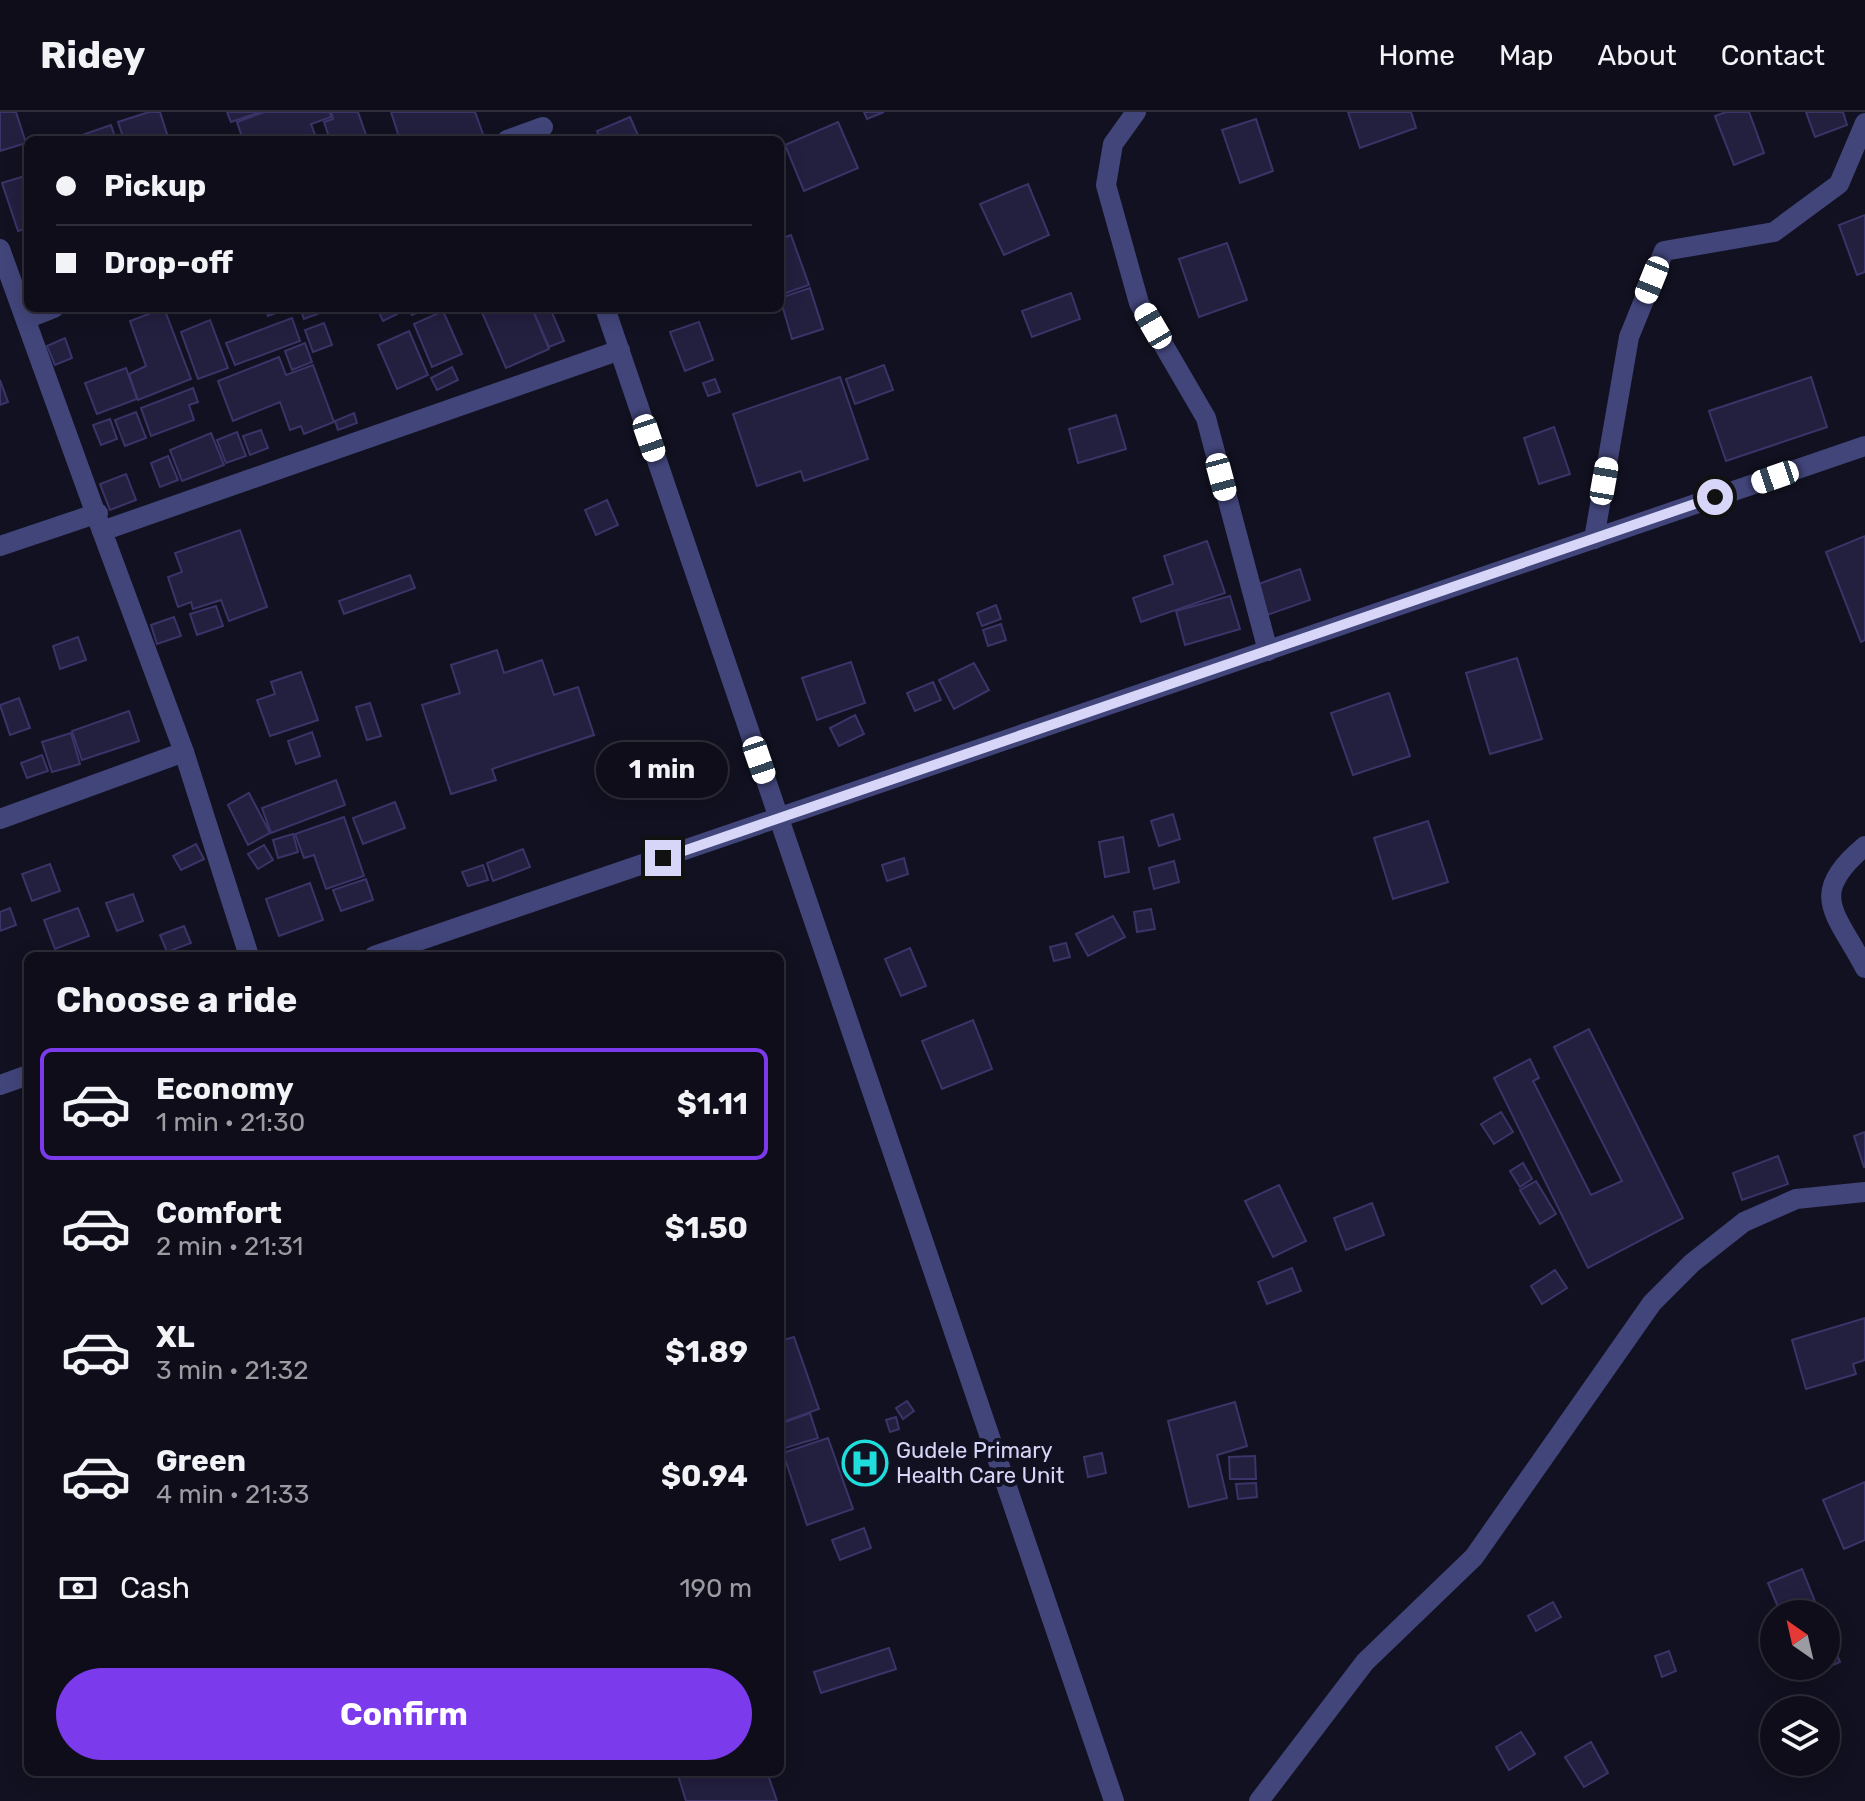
<!DOCTYPE html>
<html lang="en">
<head>
<meta charset="utf-8">
<style>
	:root { --surface:#0e0d19; --page:#1c1b26; --text:#f1f3f6; --muted:#9b9ca2; --line:#2e2d38; --accent:#7c3aed }
	body { margin:0; font-family:Rubik,sans-serif; background:var(--page); color:var(--text); height:100vh; display:flex; flex-direction:column; font-size:30px; white-space:nowrap }
	* { box-sizing:border-box; margin:0 }
	p { font-size:26px; color:var(--muted) }
	.icon { flex:none; width:44px; height:44px; fill:none; stroke:currentColor; stroke-width:2; stroke-linecap:round; stroke-linejoin:round }
	.map { position:relative; flex:1; overflow:hidden }
	.side { position:absolute; left:24px; top:840px; width:760px; height:824px; display:flex; flex-direction:column; background:var(--surface); border-radius:12px; box-shadow:0 4px 20px #0003,0 0 0 2px var(--line) }
	.side>* { flex:none }
	.banner { position:absolute; left:24px; top:24px; width:760px; height:176px; border-radius:12px; box-shadow:0 4px 20px #0003,0 0 0 2px var(--line); display:grid; align-content:center; height:176px; padding:0 32px; background:var(--surface) }
	.needle { width:52px; rotate:326deg }
	.buttons { position:absolute; left:1760px; top:1488px; display:grid; gap:16px }
	.buttons a { display:grid; place-items:center; width:80px; height:80px; border-radius:50%; background:var(--surface); box-shadow:0 4px 20px #0003,0 0 0 2px var(--line); font-size:40px }
	.end { position:absolute; width:36px; height:36px; margin:-18px; border:10px solid #d7d6f9; background:#111; box-shadow:0 0 0 4px #111 }
	.from { border-radius:50% }
	.bubble { position:absolute; height:56px; border-radius:28px; background:var(--surface); box-shadow:0 4px 20px #0003,0 0 0 2px var(--line); font-size:26px; font-weight:700; line-height:56px; text-align:center }
	.car { position:absolute; width:24px; height:48px; margin:-24px -12px; border-radius:10px; box-shadow:0 0 6px 2px #0007; background:linear-gradient(#fff 24%,#345 0 40%,#fff 0 76%,#345 0 86%,#fff 0) }
	.banner b { display:flex; align-items:center; gap:28px; height:76px; font-size:30px }
	.banner b+b { border-top:2px solid var(--line) }
	.banner i { width:20px; height:20px; background:var(--text) }
	ul { padding:0; list-style:none }
	li { display:flex; align-items:center; gap:24px; height:112px; margin:0 16px 12px; padding:0 16px; border:4px solid transparent; border-radius:12px }
	li div { flex:1 }
	li b { display:block; font-size:30px }
	li em { font-style:normal; font-weight:700 }
	li.on { border-color:var(--accent) }
	li>.icon { width:72px; height:72px; stroke-width:1.5 }
	h2 { padding:0 32px; font-size:36px; line-height:96px }
	.pay { display:flex; align-items:center; gap:20px; height:88px; padding:0 32px; font-size:30px }
	.pay p { margin-inline-start:auto }
	.button { display:flex; gap:16px; margin-top:auto; padding:16px 32px }
	.button a { flex:1; height:92px; border-radius:48px; background:var(--accent); color:#fff; font-size:32px; font-weight:700; line-height:92px; text-align:center }
	header { display:flex; align-items:center; gap:48px; box-sizing:border-box; height:112px; padding:0 40px; background:var(--surface); border-bottom:2px solid var(--line) }
	header strong { font-size:38px }
	nav { display:flex; gap:44px; margin-inline-start:auto; font-size:28px }
	.map>svg:first-child { display:block }
	.building { fill:#231f3f; stroke:#3a3468; stroke-width:2 }
	.lines { fill:none; stroke-linecap:round; stroke-linejoin:round }
	.minor { stroke:#42457a; stroke-width:20 }
	.route { stroke:#d7d6f9; stroke-width:10 }
	.labels { text-anchor:middle; dominant-baseline:central; stroke-width:8; stroke-linejoin:round; paint-order:stroke }
	.poi-label { font-size:22px; fill:#d7d6f9; stroke:#121121; text-anchor:start }
</style>
</head>
<body>
<header>
<strong>Ridey</strong>
<nav><a>Home</a><a>Map</a><a>About</a><a>Contact</a></nav>
</header>
<div class="map">
<svg width="1865" height="1689" viewBox="0 0 1865 1689">
	<rect width="100%" height="100%" fill="#121121"/>
	<g class="building">
		<polygon points="0,0 16,0 26,31 0,39"/>
		<polygon points="149,0 160,0 169,28 124,28 118,10"/>
		<polygon points="227,0 261,0 231,10"/>
		<polygon points="264,0 330,0 331,5 311,12 317,28 271,28 270,25 243,28 237,10"/>
		<polygon points="331,0 358,0 367,26 330,28 324,10 333,7"/>
		<polygon points="391,0 475,0 484,25 400,28"/>
		<polygon points="864,0 884,0 867,7"/>
		<polygon points="1348,0 1411,0 1416,16 1360,36"/>
		<polygon points="1726,0 1749,0 1764,41 1734,53 1715,4"/>
		<polygon points="1806,0 1843,0 1847,13 1815,25"/>
		<polygon points="630,5 640,28 600,28 597,19"/>
		<polygon points="1256,7 1273,59 1240,71 1222,18"/>
		<polygon points="838,10 858,56 804,79 785,33"/>
		<polygon points="111,13 116,28 77,28 76,25"/>
		<polygon points="28,63 28,116 18,119 2,71"/>
		<polygon points="1028,72 1049,123 1004,143 980,92"/>
		<polygon points="1865,103 1865,160 1857,163 1839,113"/>
		<polygon points="791,123 809,173 780,183 780,127"/>
		<polygon points="1227,131 1247,188 1199,205 1179,147"/>
		<polygon points="810,176 823,217 792,227 780,186"/>
		<polygon points="1071,181 1080,207 1032,225 1022,199"/>
		<polygon points="164,196 191,267 138,288 129,262 146,254 130,209"/>
		<polygon points="265,196 289,196 268,204"/>
		<polygon points="300,196 333,196 304,207"/>
		<polygon points="401,196 403,199 383,209 377,197"/>
		<polygon points="408,196 428,196 412,203"/>
		<polygon points="480,196 532,196 549,237 506,256"/>
		<polygon points="532,196 550,196 564,229 549,235"/>
		<polygon points="443,199 462,242 432,255 414,212"/>
		<polygon points="292,206 300,229 235,253 226,231"/>
		<polygon points="210,208 228,256 198,267 181,220"/>
		<polygon points="699,210 713,248 685,259 670,220"/>
		<polygon points="324,211 332,233 313,240 305,218"/>
		<polygon points="409,219 428,263 397,277 378,233"/>
		<polygon points="65,226 72,246 55,253 47,234"/>
		<polygon points="305,231 312,250 292,258 285,239"/>
		<polygon points="279,245 286,263 313,253 334,310 304,322 301,314 290,318 280,290 233,309 218,269"/>
		<polygon points="884,253 893,278 855,292 846,267"/>
		<polygon points="452,255 458,268 437,278 431,266"/>
		<polygon points="126,256 137,287 97,302 85,271"/>
		<polygon points="840,265 868,347 804,369 801,359 757,374 733,302"/>
		<polygon points="1811,265 1827,315 1726,349 1709,299"/>
		<polygon points="715,267 720,280 708,284 703,271"/>
		<polygon points="0,268 8,290 0,293"/>
		<polygon points="193,276 198,290 189,293 194,308 151,324 141,296"/>
		<polygon points="136,300 146,326 125,334 115,308"/>
		<polygon points="354,301 357,311 338,318 335,309"/>
		<polygon points="1116,303 1126,337 1078,351 1069,317"/>
		<polygon points="110,307 117,327 101,333 93,313"/>
		<polygon points="1554,315 1570,362 1539,372 1524,326"/>
		<polygon points="261,318 268,336 250,343 243,324"/>
		<polygon points="237,320 246,344 226,351 217,328"/>
		<polygon points="211,321 224,353 182,369 170,338"/>
		<polygon points="168,344 178,368 160,375 151,351"/>
		<polygon points="126,362 136,388 110,398 100,372"/>
		<polygon points="607,388 618,413 596,423 585,398"/>
		<polygon points="240,418 267,495 229,509 221,488 193,497 191,490 178,495 168,465 182,460 175,441"/>
		<polygon points="1865,424 1865,528 1861,530 1826,440"/>
		<polygon points="1207,429 1225,481 1141,510 1133,486 1173,472 1164,444"/>
		<polygon points="1300,457 1310,488 1267,503 1256,473"/>
		<polygon points="410,463 415,476 344,502 339,489"/>
		<polygon points="1230,484 1240,517 1185,533 1176,499"/>
		<polygon points="996,493 1001,507 982,514 977,501"/>
		<polygon points="216,494 223,514 197,523 190,502"/>
		<polygon points="174,505 181,524 157,532 151,513"/>
		<polygon points="1001,512 1006,528 988,534 983,518"/>
		<polygon points="78,525 86,548 60,557 53,534"/>
		<polygon points="497,538 504,561 542,548 554,583 578,575 594,623 492,657 496,668 451,682 422,593 460,581 451,553"/>
		<polygon points="1517,546 1542,627 1490,642 1466,561"/>
		<polygon points="851,550 865,591 817,608 802,566"/>
		<polygon points="974,551 989,578 954,597 939,568"/>
		<polygon points="301,560 318,608 270,624 257,588 275,582 271,570"/>
		<polygon points="933,570 941,588 915,599 907,581"/>
		<polygon points="1389,581 1410,644 1353,663 1331,601"/>
		<polygon points="19,586 30,616 10,623 0,593"/>
		<polygon points="370,591 381,624 367,628 356,595"/>
		<polygon points="129,599 139,629 82,648 72,619"/>
		<polygon points="855,603 864,622 839,634 830,616"/>
		<polygon points="312,620 320,644 296,652 288,629"/>
		<polygon points="71,621 80,652 52,660 42,630"/>
		<polygon points="42,643 48,659 27,666 21,651"/>
		<polygon points="336,668 345,693 271,721 262,696"/>
		<polygon points="249,681 270,721 248,733 228,693"/>
		<polygon points="395,690 405,716 363,732 353,706"/>
		<polygon points="1173,702 1180,727 1159,734 1151,709"/>
		<polygon points="344,705 364,764 326,777 314,743 304,746 295,722"/>
		<polygon points="1428,709 1448,770 1393,787 1374,726"/>
		<polygon points="293,722 298,740 278,746 273,728"/>
		<polygon points="1123,725 1129,760 1105,765 1099,730"/>
		<polygon points="196,732 204,747 181,758 173,744"/>
		<polygon points="264,733 273,748 258,757 248,742"/>
		<polygon points="523,737 530,755 493,769 487,751"/>
		<polygon points="904,746 908,762 887,769 882,753"/>
		<polygon points="1174,749 1179,770 1154,777 1149,756"/>
		<polygon points="50,752 60,779 32,789 22,762"/>
		<polygon points="483,753 488,768 468,774 462,760"/>
		<polygon points="366,767 373,788 341,799 333,778"/>
		<polygon points="310,771 323,808 279,824 266,787"/>
		<polygon points="133,782 143,809 117,819 106,791"/>
		<polygon points="10,796 16,813 0,819 0,800"/>
		<polygon points="78,796 89,824 55,837 44,808"/>
		<polygon points="1151,797 1155,817 1137,820 1134,800"/>
		<polygon points="1113,804 1125,825 1088,844 1076,822"/>
		<polygon points="184,814 191,831 167,840 160,823"/>
		<polygon points="1066,831 1070,845 1054,849 1050,835"/>
		<polygon points="910,836 926,874 901,884 885,847"/>
		<polygon points="973,908 992,957 942,977 922,929"/>
		<polygon points="1589,917 1683,1106 1588,1156 1494,966 1530,947 1539,966 1533,969 1591,1083 1622,1069 1554,935"/>
		<polygon points="1501,1000 1513,1020 1494,1032 1481,1012"/>
		<polygon points="1865,1020 1865,1055 1864,1055 1854,1024"/>
		<polygon points="1778,1044 1788,1072 1742,1088 1733,1061"/>
		<polygon points="1523,1051 1532,1067 1520,1075 1510,1059"/>
		<polygon points="1536,1069 1556,1102 1540,1112 1520,1078"/>
		<polygon points="1279,1073 1306,1129 1273,1145 1245,1089"/>
		<polygon points="1372,1091 1384,1123 1346,1138 1334,1106"/>
		<polygon points="1292,1156 1301,1179 1267,1192 1258,1170"/>
		<polygon points="1555,1158 1567,1176 1542,1192 1531,1174"/>
		<polygon points="1865,1206 1865,1248 1853,1252 1856,1262 1806,1277 1792,1228"/>
		<polygon points="794,1225 819,1297 780,1311 780,1229"/>
		<polygon points="907,1289 914,1299 903,1307 896,1296"/>
		<polygon points="1235,1290 1247,1334 1217,1343 1227,1386 1189,1395 1168,1309"/>
		<polygon points="810,1301 818,1326 782,1337 780,1312"/>
		<polygon points="896,1305 899,1317 890,1320 886,1308"/>
		<polygon points="828,1326 853,1397 807,1413 783,1341"/>
		<polygon points="1102,1341 1106,1361 1088,1365 1084,1345"/>
		<polygon points="1255,1344 1256,1367 1230,1367 1229,1345"/>
		<polygon points="1865,1370 1865,1428 1844,1437 1823,1388"/>
		<polygon points="1256,1371 1257,1385 1238,1387 1236,1372"/>
		<polygon points="864,1416 871,1436 840,1448 832,1428"/>
		<polygon points="1802,1457 1820,1502 1781,1502 1768,1471"/>
		<polygon points="1553,1490 1561,1505 1536,1519 1528,1504"/>
		<polygon points="1826,1515 1840,1550 1807,1564 1803,1554 1826,1554"/>
		<polygon points="889,1536 896,1557 821,1581 814,1560"/>
		<polygon points="1669,1539 1676,1559 1662,1565 1655,1544"/>
		<polygon points="1521,1620 1535,1642 1509,1658 1496,1635"/>
		<polygon points="1591,1630 1608,1661 1584,1675 1565,1645"/>
		<polygon points="677,1660 767,1660 777,1689 686,1689"/>
	</g>
	<g class="lines">
		<g class="minor">
			<polyline points="1136,0 1113,32 1106,73 1139,191 1206,306 1268,539"/>
			<polyline points="507,28 543,15"/>
			<polyline points="0,137 102,419 620,238"/>
			<polyline points="605,196 1114,1689"/>
			<polyline points="26,207 54,196"/>
			<polyline points="102,419 184,640 249,844"/>
			<polyline points="1594,427 1629,225 1664,139 1774,120 1839,72 1865,11"/>
			<polyline points="0,434 98,401"/>
			<polyline points="0,707 184,640"/>
			<path d="M 1865,734 C 1807,783 1835,799 1865,856"/>
			<polyline points="374,844 1865,334"/>
			<polyline points="0,973 28,963"/>
			<polyline points="1259,1689 1365,1550 1474,1445 1652,1191 1692,1151 1744,1110 1796,1087 1865,1080"/>
		</g>
	</g>
	<g class="lines">
		<polyline class="route" points="663,746 1715,385"/>
	</g>
	<defs>
		<g id="hospital-ring" transform="scale(2.3)"><circle r="9.5" fill="#121121" stroke="#1fdcdd" stroke-width="1.5"/><path d="M-5-5h3v3.5h4V-5h3V5h-3V1.5h-4V5h-3Z" fill="#1fdcdd"/></g>
	</defs>
	<g fill-rule="evenodd">
		<use href="#hospital-ring" x="865" y="1351"/>
	</g>
	<g class="labels">
		<g class="poi-label">
			<text x="896" y="1338">Gudele Primary<tspan x="896" dy="25">Health Care Unit</tspan></text>
		</g>
	</g>
</svg>
<div class="buttons">
<a><svg class="needle" viewBox="-14 -14 28 28"><path d="M0-13l5 13h-10z" fill="#e53935"/><path d="M0 13l5-13h-10z" fill="#9b9ca2"/></svg></a>
<a><svg class="icon" aria-label="layers" viewBox="0 0 24 24"><path d="M12 4l9 5-9 5-9-5zM3 14l9 5 9-5"/></svg></a>
</div>
<i class="end from" style="left:1715px;top:385px"></i>
<i class="end" style="left:663px;top:746px"></i>
<div class="bubble" style="left:596px;top:630px;width:132px">1 min</div>
<i class="car" style="left:1652px;top:168px;rotate:202deg"></i>
<i class="car" style="left:1153px;top:214px;rotate:330deg"></i>
<i class="car" style="left:649px;top:326px;rotate:161deg"></i>
<i class="car" style="left:1221px;top:365px;rotate:165deg"></i>
<i class="car" style="left:1775px;top:365px;rotate:251deg"></i>
<i class="car" style="left:1604px;top:369px;rotate:10deg"></i>
<i class="car" style="left:759px;top:648px;rotate:161deg"></i>
<div class="banner">
<b><i class="from"></i>Pickup</b>
<b><i></i>Drop-off</b>
</div>
<section class="side">
<h2>Choose a ride</h2>
<ul>
<li class="on"><svg class="icon" aria-label="car" viewBox="0 0 24 24"><path d="M5 17H2v-5l4-1 3-4h7l3 4 3 1v5h-3M9 17h6M6 11h13"/><circle cx="7" cy="17" r="2"/><circle cx="17" cy="17" r="2"/></svg><div><b>Economy</b><p>1 min · 21:30</p></div><em>$1.11</em></li>
<li><svg class="icon" aria-label="car" viewBox="0 0 24 24"><path d="M5 17H2v-5l4-1 3-4h7l3 4 3 1v5h-3M9 17h6M6 11h13"/><circle cx="7" cy="17" r="2"/><circle cx="17" cy="17" r="2"/></svg><div><b>Comfort</b><p>2 min · 21:31</p></div><em>$1.50</em></li>
<li><svg class="icon" aria-label="car" viewBox="0 0 24 24"><path d="M5 17H2v-5l4-1 3-4h7l3 4 3 1v5h-3M9 17h6M6 11h13"/><circle cx="7" cy="17" r="2"/><circle cx="17" cy="17" r="2"/></svg><div><b>XL</b><p>3 min · 21:32</p></div><em>$1.89</em></li>
<li><svg class="icon" aria-label="car" viewBox="0 0 24 24"><path d="M5 17H2v-5l4-1 3-4h7l3 4 3 1v5h-3M9 17h6M6 11h13"/><circle cx="7" cy="17" r="2"/><circle cx="17" cy="17" r="2"/></svg><div><b>Green</b><p>4 min · 21:33</p></div><em>$0.94</em></li>
</ul>
<div class="pay"><svg class="icon" aria-label="cash" viewBox="0 0 24 24"><path d="M3 7h18v10H3z"/><circle cx="12" cy="12" r="2"/></svg>Cash<p>190 m</p></div>
<div class="button"><a>Confirm</a></div>
</section>
</div>
</body>
</html>
